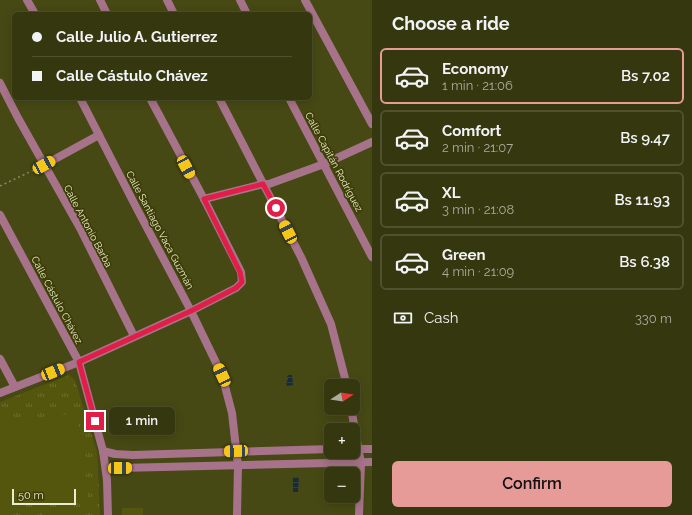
<!DOCTYPE html>
<html lang="en">
<head>
<meta charset="utf-8">
<style>
	:root { --surface:#35370f; --page:#40421d; --text:#f1f3f6; --muted:#aaac9e; --line:#4f512f; --accent:#e69b98 }
	body { margin:0; font-family:Raleway,sans-serif; background:var(--page); color:var(--text); height:100vh; display:flex; flex-direction:column; font-size:15px; white-space:nowrap }
	* { box-sizing:border-box; margin:0 }
	p { font-size:13px; color:var(--muted) }
	.icon { flex:none; width:22px; height:22px; fill:none; stroke:currentColor; stroke-width:2; stroke-linecap:round; stroke-linejoin:round }
	.map { position:relative; flex:1; overflow:hidden }
	.panel { display:flex; flex-direction:column; background:var(--surface); width:320px }
	.panel>* { flex:none }
	.banner { position:absolute; left:12px; top:12px; width:300px; height:88px; border-radius:6px; box-shadow:0 2px 10px #0003,0 0 0 1px var(--line); display:grid; align-content:center; height:88px; padding:0 20px; background:var(--surface) }
	.needle { width:26px; rotate:78deg }
	.controls { position:absolute; left:324px; top:379px; display:grid; gap:8px }
	.controls a { display:grid; place-items:center; width:36px; height:36px; border-radius:6px; background:var(--surface); box-shadow:0 2px 10px #0003,0 0 0 1px var(--line); font-size:20px }
	.scale { position:absolute; left:12px; bottom:10px; width:64px; box-sizing:border-box; padding-left:4px; border:2px solid #ebedd2; border-top:0; font-size:11px; line-height:14px; white-space:nowrap; color:#ebedd2; -webkit-text-stroke:3px #3d3e05; paint-order:stroke }
	.end { position:absolute; width:18px; height:18px; margin:-9px; border:5px solid #e11d48; background:#fff; box-shadow:0 0 0 2px #fff }
	.from { border-radius:50% }
	.bubble { position:absolute; height:28px; border-radius:6px; background:var(--surface); box-shadow:0 2px 10px #0003,0 0 0 1px var(--line); font-size:13px; font-weight:600; line-height:28px; text-align:center }
	.car { position:absolute; width:12px; height:24px; margin:-12px -6px; border-radius:5px; box-shadow:0 0 3px 1px #0007; background:linear-gradient(#f5c518 24%,#345 0 40%,#f5c518 0 76%,#345 0 86%,#f5c518 0) }
	.banner b { display:flex; align-items:center; gap:14px; height:38px; font-size:15px }
	.banner b+b { border-top:1px solid var(--line) }
	.banner i { width:10px; height:10px; background:var(--text) }
	ul { padding:0; list-style:none }
	li { display:flex; align-items:center; gap:12px; height:56px; margin:0 8px 6px; padding:0 12px; border:2px solid var(--line); border-radius:6px }
	li div { flex:1 }
	li b { display:block; font-size:15px }
	li em { font-style:normal; font-weight:600 }
	li.on { border-color:var(--accent) }
	li>.icon { width:36px; height:36px; stroke-width:1.5 }
	h2 { padding:0 20px; font-size:18px; line-height:48px }
	.pay { display:flex; align-items:center; gap:10px; height:44px; padding:0 20px; font-size:15px }
	.pay p { margin-inline-start:auto }
	.cta { display:flex; gap:8px; margin-top:auto; padding:8px 20px }
	.cta a { flex:1; height:46px; border-radius:6px; background:var(--accent); color:#111; font-size:16px; font-weight:600; line-height:46px; text-align:center }
	main { display:flex; flex:1; min-height:0 }
	.map>svg:first-child { display:block }
	.park { fill:url(#park-tufts) }
	.pitch { fill:#54560d }
	.water { fill:url(#water-rules) }
	.lines { fill:none; stroke-linecap:round; stroke-linejoin:round }
	.path { stroke:#898b61; stroke-width:1.5; stroke-dasharray:2 3; stroke-linecap:butt }
	.minor { stroke:#a7738a; stroke-width:8 }
	.route { stroke:#e11d48; stroke-width:5 }
	.labels { text-anchor:middle; dominant-baseline:central; stroke-width:3.5; stroke-linejoin:round; paint-order:stroke }
	.street-label { font-size:10px; fill:#ebedd2; stroke:#3d3e05 }
</style>
</head>
<body>
<main>
<div class="map">
<svg width="372" height="515" viewBox="0 0 372 515">
	<defs>
		<pattern id="park-tufts" width="24" height="20" patternUnits="userSpaceOnUse"><rect width="24" height="20" fill="#54560d"/><path d="M3 7l-1-3M5 7V3M7 7l1-3M15 17l-1-3M17 17v-4M19 17l1-3" fill="none" stroke="#6d6f2f"/></pattern>
		<pattern id="water-rules" width="6" height="5" patternUnits="userSpaceOnUse"><rect width="6" height="5" fill="#182c36"/><path d="M0 2.5h6" fill="none" stroke="#2e4149"/></pattern>
	</defs>
	<rect width="100%" height="100%" fill="#474914"/>
	<polygon class="park" points="69,375 75,380 97,452 100,515 0,515 0,402"/>
	<g class="pitch">
		<polygon points="77,413 88,497 0,508 0,422"/>
		<rect x="122" y="508" width="21" height="7"/>
		<polygon points="80,512 80,515 43,515 43,514"/>
	</g>
	<g class="water">
		<polygon points="289,375 292,375 293,385 287,386 286,383 288,379 287,376"/>
		<polygon points="293,477 299,477 298,492 293,492"/>
	</g>
	<g class="lines">
		<polyline class="path" points="0,186 36,169"/>
		<g class="minor">
			<polyline points="27,0 35,14"/>
			<polyline points="100,0 107,14"/>
			<polyline points="167,0 174,14"/>
			<polyline points="240,0 247,14"/>
			<polyline points="305,0 372,124"/>
			<polyline points="0,83 18,118 80,228 134,336"/>
			<polyline points="80,98 136,207 191,311 222,375 232,413 238,466 237,515"/>
			<polyline points="219,98 301,257 331,324 347,386"/>
			<polyline points="289,98 372,257"/>
			<polyline points="44,165 99,135"/>
			<polyline points="204,199 263,184 269,184 324,164 372,142"/>
			<polyline points="0,215 79,362 103,451 107,480 108,515"/>
			<polyline points="0,359 15,387"/>
			<polyline points="0,393 79,362 191,311 236,288 242,282 241,272 204,199 150,98"/>
			<polyline points="351,408 361,463 359,515"/>
			<polyline points="353,449 372,449"/>
			<polyline points="103,451 115,454 133,455 331,449"/>
			<polyline points="107,470 120,468 372,462"/>
		</g>
	</g>
	<g class="lines">
		<polyline class="route" points="95,421 79,362 191,311 236,288 242,282 240,272 204,199 263,184 276,208"/>
	</g>
	<g class="labels">
		<g class="street-label">
			<text transform="translate(334 162) rotate(62)">Calle Capitán Rodríguez</text>
			<text transform="translate(88 226) rotate(62)">Calle Antonio Barba</text>
			<text transform="translate(160 230) rotate(62)">Calle Santiago Vaca Guzmán</text>
			<text transform="translate(57 300) rotate(62)">Calle Cástulo Chávez</text>
		</g>
	</g>
</svg>
<div class="controls">
<a><svg class="needle" viewBox="-14 -14 28 28"><path d="M0-13l5 13h-10z" fill="#e53935"/><path d="M0 13l5-13h-10z" fill="#aaac9e"/></svg></a>
<a>+</a>
<a>−</a>
</div>
<div class="scale">50 m</div>
<i class="end from" style="left:276px;top:208px"></i>
<i class="end" style="left:95px;top:421px"></i>
<div class="bubble" style="left:109px;top:407px;width:66px">1 min</div>
<i class="car" style="left:44px;top:165px;rotate:61deg"></i>
<i class="car" style="left:186px;top:167px;rotate:152deg"></i>
<i class="car" style="left:288px;top:232px;rotate:333deg"></i>
<i class="car" style="left:53px;top:372px;rotate:68deg"></i>
<i class="car" style="left:222px;top:375px;rotate:335deg"></i>
<i class="car" style="left:236px;top:451px;rotate:268deg"></i>
<i class="car" style="left:120px;top:468px;rotate:89deg"></i>
<div class="banner">
<b><i class="from"></i>Calle Julio A. Gutierrez</b>
<b><i></i>Calle Cástulo Chávez</b>
</div>
</div>
<section class="panel">
<h2>Choose a ride</h2>
<ul>
<li class="on"><svg class="icon" aria-label="car" viewBox="0 0 24 24"><path d="M5 17H2v-5l4-1 3-4h7l3 4 3 1v5h-3M9 17h6M6 11h13"/><circle cx="7" cy="17" r="2"/><circle cx="17" cy="17" r="2"/></svg><div><b>Economy</b><p>1 min · 21:06</p></div><em>Bs 7.02</em></li>
<li><svg class="icon" aria-label="car" viewBox="0 0 24 24"><path d="M5 17H2v-5l4-1 3-4h7l3 4 3 1v5h-3M9 17h6M6 11h13"/><circle cx="7" cy="17" r="2"/><circle cx="17" cy="17" r="2"/></svg><div><b>Comfort</b><p>2 min · 21:07</p></div><em>Bs 9.47</em></li>
<li><svg class="icon" aria-label="car" viewBox="0 0 24 24"><path d="M5 17H2v-5l4-1 3-4h7l3 4 3 1v5h-3M9 17h6M6 11h13"/><circle cx="7" cy="17" r="2"/><circle cx="17" cy="17" r="2"/></svg><div><b>XL</b><p>3 min · 21:08</p></div><em>Bs 11.93</em></li>
<li><svg class="icon" aria-label="car" viewBox="0 0 24 24"><path d="M5 17H2v-5l4-1 3-4h7l3 4 3 1v5h-3M9 17h6M6 11h13"/><circle cx="7" cy="17" r="2"/><circle cx="17" cy="17" r="2"/></svg><div><b>Green</b><p>4 min · 21:09</p></div><em>Bs 6.38</em></li>
</ul>
<div class="pay"><svg class="icon" aria-label="cash" viewBox="0 0 24 24"><path d="M3 7h18v10H3z"/><circle cx="12" cy="12" r="2"/></svg>Cash<p>330 m</p></div>
<div class="cta"><a>Confirm</a></div>
</section>
</main>
</body>
</html>
